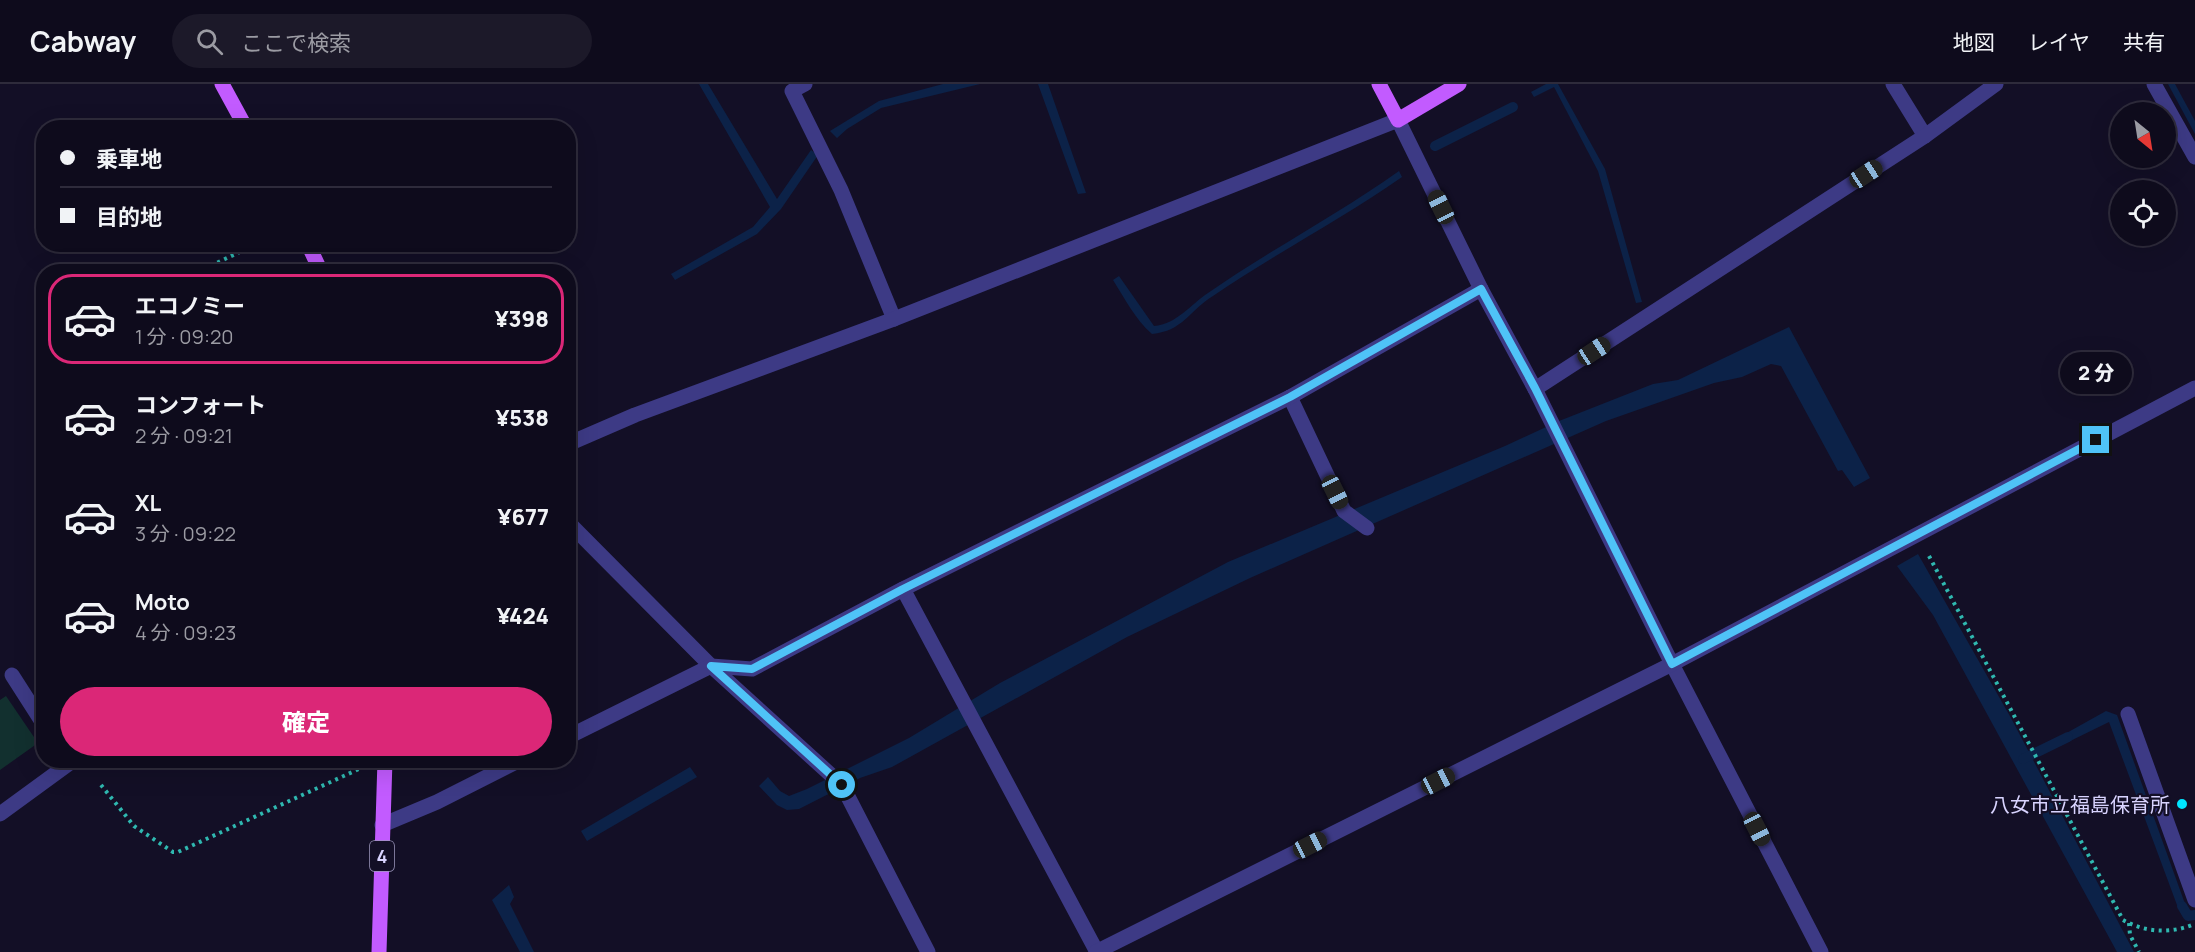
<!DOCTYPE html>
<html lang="ja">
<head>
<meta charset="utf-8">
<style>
	:root { --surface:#0e0b1c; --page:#1c1929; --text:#f1f3f6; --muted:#9b9ba3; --line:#2e2b3b; --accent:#db2777 }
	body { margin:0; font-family:Manrope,"Noto Sans JP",sans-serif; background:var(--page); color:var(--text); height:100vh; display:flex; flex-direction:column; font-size:22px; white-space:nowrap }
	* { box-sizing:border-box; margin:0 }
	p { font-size:20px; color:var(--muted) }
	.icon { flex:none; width:33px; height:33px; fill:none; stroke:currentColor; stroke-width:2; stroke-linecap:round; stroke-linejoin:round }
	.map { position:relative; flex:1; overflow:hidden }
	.panel { position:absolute; left:36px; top:180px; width:540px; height:504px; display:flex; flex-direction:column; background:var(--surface); border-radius:24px; box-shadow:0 6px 24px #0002,0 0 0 2px var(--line) }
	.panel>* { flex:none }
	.guide { position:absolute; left:36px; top:36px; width:540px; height:132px; border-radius:24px; box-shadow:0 6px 24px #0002,0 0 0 2px var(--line); display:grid; align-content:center; height:132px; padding:0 24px; background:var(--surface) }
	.needle { width:39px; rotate:150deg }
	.tools { position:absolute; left:2110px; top:18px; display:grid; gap:12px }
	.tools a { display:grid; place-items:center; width:66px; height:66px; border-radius:50%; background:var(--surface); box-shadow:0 6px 24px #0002,0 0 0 2px var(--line); font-size:30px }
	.end { position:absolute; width:27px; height:27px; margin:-14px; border:8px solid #4fc3f7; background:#111; box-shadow:0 0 0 3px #111 }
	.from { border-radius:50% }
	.bubble { position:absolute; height:42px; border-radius:21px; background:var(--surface); box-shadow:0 6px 24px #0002,0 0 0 2px var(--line); font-size:20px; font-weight:800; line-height:42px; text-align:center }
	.car { position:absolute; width:18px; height:36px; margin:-18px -9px; border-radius:8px; box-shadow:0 0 4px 2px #0007; background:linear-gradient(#222 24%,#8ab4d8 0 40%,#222 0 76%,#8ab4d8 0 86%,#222 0) }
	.guide b { display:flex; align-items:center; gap:21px; height:57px; font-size:22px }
	.guide b+b { border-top:2px solid var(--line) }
	.guide i { width:15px; height:15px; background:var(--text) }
	ul { padding:10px 0 0; list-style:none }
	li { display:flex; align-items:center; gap:18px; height:90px; margin:0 12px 9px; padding:0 12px; border:3px solid transparent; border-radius:24px }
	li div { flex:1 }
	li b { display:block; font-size:22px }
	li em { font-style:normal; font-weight:800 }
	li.active { border-color:var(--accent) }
	li>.icon { width:54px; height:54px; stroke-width:1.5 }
	.button { display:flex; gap:12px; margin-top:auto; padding:12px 24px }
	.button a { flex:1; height:69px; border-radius:36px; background:var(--accent); color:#fff; font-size:24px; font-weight:800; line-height:69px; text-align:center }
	header { display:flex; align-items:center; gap:36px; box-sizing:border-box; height:84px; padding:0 30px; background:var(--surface); border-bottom:2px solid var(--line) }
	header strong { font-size:28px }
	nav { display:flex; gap:33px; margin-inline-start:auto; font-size:21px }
	.search { width:420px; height:54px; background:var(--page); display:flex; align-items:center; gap:15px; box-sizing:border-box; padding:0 21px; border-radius:33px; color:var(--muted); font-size:22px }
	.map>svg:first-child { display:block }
	.green { fill:#12302f }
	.water { fill:#0c2248 }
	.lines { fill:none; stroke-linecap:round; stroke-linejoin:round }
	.stream { stroke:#0c2248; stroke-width:10 }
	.path { stroke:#2fb8b0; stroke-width:4; stroke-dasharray:3 4.5; stroke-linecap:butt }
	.minor { stroke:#3d3a85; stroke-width:15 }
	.major { stroke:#c25bff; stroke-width:15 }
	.route { stroke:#4fc3f7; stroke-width:8 }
	.poi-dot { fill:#00e5ff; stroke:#130f26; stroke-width:2 }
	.labels { text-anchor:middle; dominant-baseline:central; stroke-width:4.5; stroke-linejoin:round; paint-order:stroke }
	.shield { fill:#130f26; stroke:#9e99be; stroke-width:1.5 }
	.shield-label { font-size:18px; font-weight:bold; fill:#d9d4ff }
	.poi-label { font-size:20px; fill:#d9d4ff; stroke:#130f26; text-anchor:end }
</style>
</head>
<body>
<header>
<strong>Cabway</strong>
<div class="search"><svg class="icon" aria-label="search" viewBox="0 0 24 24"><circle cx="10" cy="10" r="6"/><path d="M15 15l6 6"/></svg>ここで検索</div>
<nav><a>地図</a><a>レイヤ</a><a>共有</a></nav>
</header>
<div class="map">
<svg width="2195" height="868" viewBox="0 0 2195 868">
	<rect width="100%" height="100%" fill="#130f26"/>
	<polygon class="green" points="6,612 38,659 0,686 0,616"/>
	<g class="water">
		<polygon points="699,0 708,0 777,115 811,66 818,71 781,125 757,150 675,196 671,190 753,143 770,123"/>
		<polygon points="943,0 980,0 881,24 847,45 837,54 830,47 879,17"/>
		<polygon points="1038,0 1048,0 1086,109 1078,110"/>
		<polygon points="1546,0 1558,0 1605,85 1642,218 1636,219 1598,87 1554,3 1534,13 1531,8"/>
		<polygon points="2168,0 2175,0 2195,37 2195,50"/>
		<path d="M 1399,87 L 1402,93 C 1341,136 1274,170 1213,212 C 1189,227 1183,247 1152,250 C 1135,235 1125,215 1113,196 L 1119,192 L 1154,242 C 1177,240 1190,221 1208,209 C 1270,166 1337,131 1399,87 Z"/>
		<polygon points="1789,243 1870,394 1854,403 1842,386 1838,387 1781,282 1771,280 1742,293 1714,299 1606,337 1250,494 1127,553 892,683 860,694 799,725 787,726 777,721 759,702 768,693 780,707 789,712 807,705 909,654 1000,599 1228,478 1505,362 1559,337 1653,300 1678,296"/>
		<polygon points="1918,470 2011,634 2134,868 2117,868 1933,531 1897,482"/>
		<polygon points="2106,627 2117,631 2184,817 2192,831 2183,833 2177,821 2109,638 2060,662 2056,661 2054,656"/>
		<polygon points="690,683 697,693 587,757 581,747"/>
		<polygon points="509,801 514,813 510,820 534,868 520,868 492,816"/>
	</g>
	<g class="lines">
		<g class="stream">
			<polyline points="1435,62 1513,23"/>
			<polyline points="2023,675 2068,653"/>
			<polyline points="2182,822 2188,832 2195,831"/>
		</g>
		<g class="path">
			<polyline points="197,188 257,160"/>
			<path d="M 1929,472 L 2123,836 C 2144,848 2169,850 2192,841"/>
			<polyline points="101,701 134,742 173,768 178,768 361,684"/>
			<polyline points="2129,839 2130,851 2139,868"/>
		</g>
		<g class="minor">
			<polyline points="805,0 792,7 841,106 894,235"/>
			<polyline points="1893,0 1925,52"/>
			<polyline points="2154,0 2195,73"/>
			<polyline points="1535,305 1925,52 1996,0"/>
			<polyline points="1290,313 1344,427 1367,444"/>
			<polyline points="568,360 635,331 894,235 1398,36 1481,205 1535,305 1672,580 1821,868"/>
			<polyline points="568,438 711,582 842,701 928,868"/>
			<polyline points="903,505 1097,868"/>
			<polyline points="12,591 44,641"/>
			<polyline points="2128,630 2195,816"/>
			<polyline points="568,653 711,582 752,585 903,505 1290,313 1481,205"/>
			<polyline points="0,730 74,676"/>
			<polyline points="382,741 437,718 520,676"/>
			<polyline points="1096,868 1672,580 2195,304"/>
		</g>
		<g class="major">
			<polyline points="222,0 246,44"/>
			<polyline points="1379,0 1398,36 1459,0"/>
			<polyline points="308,160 321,188"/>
			<polyline points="379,868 385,676"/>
		</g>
	</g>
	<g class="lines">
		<polyline class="route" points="842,701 711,582 752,585 903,505 1290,313 1481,205 1535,304 1672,580 2096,356"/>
	</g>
	<circle class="poi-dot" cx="2182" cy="720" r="6"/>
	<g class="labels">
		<rect class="shield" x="370" y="757" width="24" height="30" rx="4.5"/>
		<g class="shield-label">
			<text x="382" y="772">4</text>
		</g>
		<g class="poi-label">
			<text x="2170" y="720">八女市立福島保育所</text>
		</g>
	</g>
</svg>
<div class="tools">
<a><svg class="needle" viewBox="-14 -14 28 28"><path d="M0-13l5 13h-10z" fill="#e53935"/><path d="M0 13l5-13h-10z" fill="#9b9ba3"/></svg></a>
<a><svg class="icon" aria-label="locate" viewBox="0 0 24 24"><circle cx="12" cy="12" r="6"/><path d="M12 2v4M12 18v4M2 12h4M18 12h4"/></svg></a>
</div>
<i class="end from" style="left:842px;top:701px"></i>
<i class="end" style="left:2096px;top:356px"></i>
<div class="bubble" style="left:2060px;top:268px;width:72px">2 分</div>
<i class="car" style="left:1866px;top:90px;rotate:57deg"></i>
<i class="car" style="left:1441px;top:123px;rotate:334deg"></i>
<i class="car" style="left:1594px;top:267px;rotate:57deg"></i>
<i class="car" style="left:1335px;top:408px;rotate:154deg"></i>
<i class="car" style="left:1438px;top:697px;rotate:63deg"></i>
<i class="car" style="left:1757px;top:745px;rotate:153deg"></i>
<i class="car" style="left:1310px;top:761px;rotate:63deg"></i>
<div class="guide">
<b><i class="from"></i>乗車地</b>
<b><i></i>目的地</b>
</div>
<section class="panel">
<ul>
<li class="active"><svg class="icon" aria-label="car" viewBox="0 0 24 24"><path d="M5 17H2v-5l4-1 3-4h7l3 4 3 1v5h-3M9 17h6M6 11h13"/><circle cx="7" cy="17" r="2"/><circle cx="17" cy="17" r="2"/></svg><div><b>エコノミー</b><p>1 分 · 09:20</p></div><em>¥398</em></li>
<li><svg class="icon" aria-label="car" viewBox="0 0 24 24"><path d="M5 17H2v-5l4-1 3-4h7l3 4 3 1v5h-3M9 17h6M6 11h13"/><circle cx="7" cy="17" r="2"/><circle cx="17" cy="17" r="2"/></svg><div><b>コンフォート</b><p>2 分 · 09:21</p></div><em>¥538</em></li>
<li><svg class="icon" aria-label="car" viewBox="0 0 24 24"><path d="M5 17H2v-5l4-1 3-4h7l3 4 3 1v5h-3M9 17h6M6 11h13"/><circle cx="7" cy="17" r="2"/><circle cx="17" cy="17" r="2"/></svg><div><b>XL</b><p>3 分 · 09:22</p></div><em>¥677</em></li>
<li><svg class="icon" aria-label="car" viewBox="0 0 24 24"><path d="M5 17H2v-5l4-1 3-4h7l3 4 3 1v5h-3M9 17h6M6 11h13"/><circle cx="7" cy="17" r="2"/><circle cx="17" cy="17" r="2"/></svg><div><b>Moto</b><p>4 分 · 09:23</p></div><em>¥424</em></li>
</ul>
<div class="button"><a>確定</a></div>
</section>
</div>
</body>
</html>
